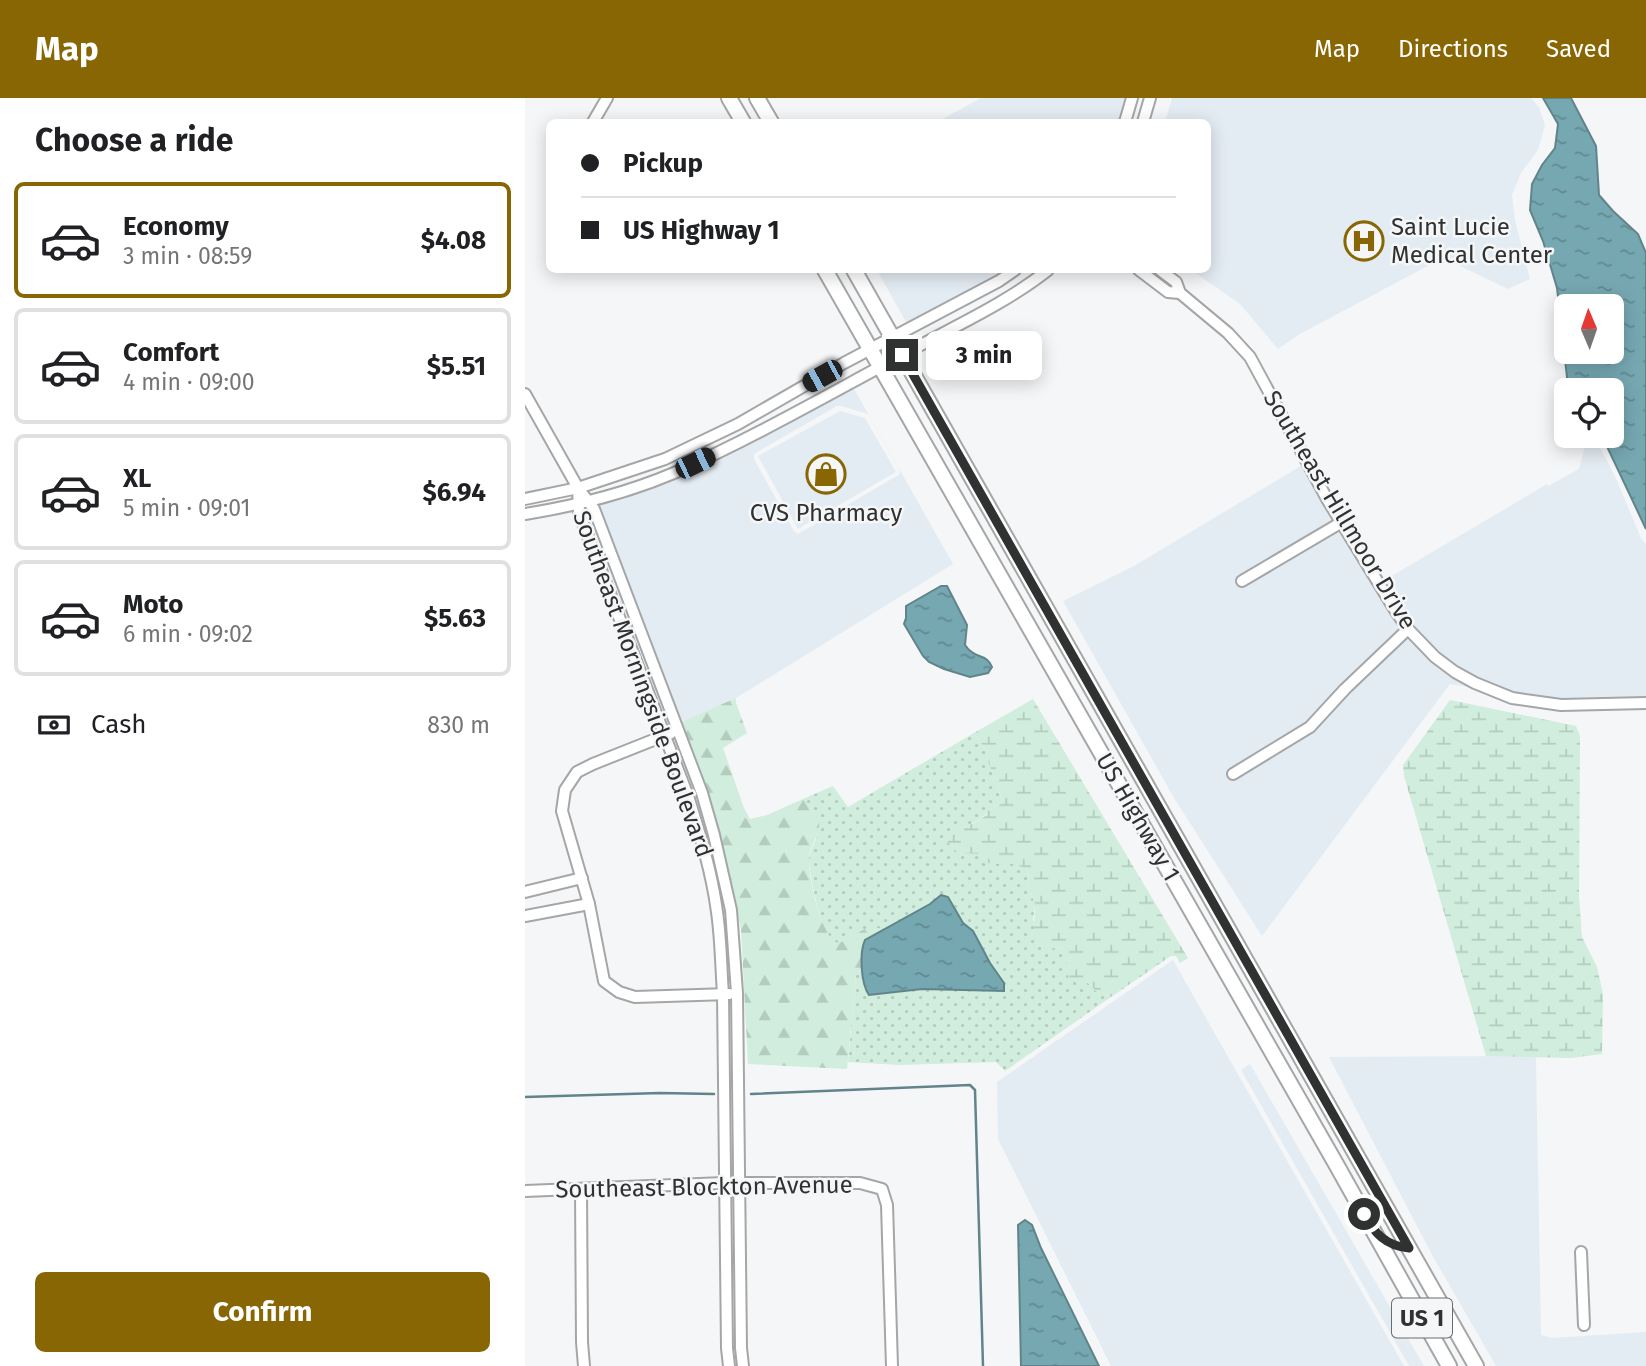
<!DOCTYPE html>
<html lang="en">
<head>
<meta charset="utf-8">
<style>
	:root { --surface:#fff; --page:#f2f2f2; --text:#202124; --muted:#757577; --line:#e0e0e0; --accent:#886603 }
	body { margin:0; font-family:"Fira Sans",sans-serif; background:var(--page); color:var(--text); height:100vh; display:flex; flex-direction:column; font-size:26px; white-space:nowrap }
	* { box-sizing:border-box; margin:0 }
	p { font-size:23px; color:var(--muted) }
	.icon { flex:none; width:38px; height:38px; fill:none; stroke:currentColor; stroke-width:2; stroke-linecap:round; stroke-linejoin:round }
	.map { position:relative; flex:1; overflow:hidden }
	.details { display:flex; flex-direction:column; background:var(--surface); width:525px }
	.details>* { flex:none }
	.top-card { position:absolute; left:21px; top:21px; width:665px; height:154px; border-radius:10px; box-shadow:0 4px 18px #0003; display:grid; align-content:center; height:154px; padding:0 35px; background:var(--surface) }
	.needle { width:46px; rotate:358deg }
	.buttons { position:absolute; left:1029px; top:196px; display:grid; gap:14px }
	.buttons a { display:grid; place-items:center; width:70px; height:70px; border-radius:10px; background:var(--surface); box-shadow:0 4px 18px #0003; font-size:35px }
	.end { position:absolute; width:32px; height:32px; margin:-16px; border:9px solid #303131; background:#fff; box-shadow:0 0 0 4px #fff }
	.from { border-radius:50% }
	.bubble { position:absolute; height:49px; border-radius:10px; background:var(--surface); box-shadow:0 4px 18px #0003; font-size:23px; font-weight:700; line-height:49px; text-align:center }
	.car { position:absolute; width:21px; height:42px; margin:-21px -10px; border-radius:9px; box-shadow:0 0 5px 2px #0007; background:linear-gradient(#222 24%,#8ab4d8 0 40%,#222 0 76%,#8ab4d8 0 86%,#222 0) }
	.top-card b { display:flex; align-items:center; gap:24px; height:66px; font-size:26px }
	.top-card b+b { border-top:2px solid var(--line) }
	.top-card i { width:18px; height:18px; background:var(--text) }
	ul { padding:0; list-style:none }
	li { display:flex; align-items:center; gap:21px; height:116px; margin:0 14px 10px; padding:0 21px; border:4px solid var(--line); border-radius:10px }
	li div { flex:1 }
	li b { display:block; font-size:26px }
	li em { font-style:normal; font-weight:700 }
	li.active { border-color:var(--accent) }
	li>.icon { width:63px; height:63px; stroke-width:1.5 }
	h2 { padding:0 35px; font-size:32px; line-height:84px }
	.pay { display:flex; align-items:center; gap:18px; height:77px; padding:0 35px; font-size:26px }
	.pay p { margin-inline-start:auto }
	.button { display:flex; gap:14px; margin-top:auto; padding:14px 35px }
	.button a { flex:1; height:80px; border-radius:10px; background:var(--accent); color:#fff; font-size:28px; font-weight:700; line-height:80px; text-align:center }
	header { display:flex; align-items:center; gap:42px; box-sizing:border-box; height:98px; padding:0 35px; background:var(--accent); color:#fff }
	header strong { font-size:33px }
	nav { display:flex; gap:38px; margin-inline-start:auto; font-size:24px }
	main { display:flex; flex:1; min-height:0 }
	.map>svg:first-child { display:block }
	.built { fill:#e4ecf3; fill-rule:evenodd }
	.grass { fill:url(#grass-dots) }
	.forest { fill:url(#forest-firs) }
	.wetland { fill:url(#wetland-marsh) }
	.water { fill:url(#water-ripples); stroke:#61848b; stroke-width:2; fill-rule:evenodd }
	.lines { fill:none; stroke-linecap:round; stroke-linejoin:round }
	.stream { stroke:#61848b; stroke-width:2.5 }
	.minor-casing { stroke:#a5a6a7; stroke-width:14 }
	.major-casing { stroke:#a5a6a7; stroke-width:18 }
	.minor { stroke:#fff; stroke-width:10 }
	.major { stroke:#fff; stroke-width:14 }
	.route { stroke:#303131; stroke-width:9 }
	.labels { text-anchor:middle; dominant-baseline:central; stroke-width:5; stroke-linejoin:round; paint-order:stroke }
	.shield { fill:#f5f6f7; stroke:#6b6c6c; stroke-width:2 }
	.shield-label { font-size:23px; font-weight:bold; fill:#303131 }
	.poi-label { font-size:24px; fill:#303131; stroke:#f5f6f7; text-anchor:start }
	.street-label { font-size:24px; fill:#303131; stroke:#f5f6f7 }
</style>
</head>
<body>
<header>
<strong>Map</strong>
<nav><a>Map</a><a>Directions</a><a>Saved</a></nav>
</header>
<main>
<section class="details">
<h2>Choose a ride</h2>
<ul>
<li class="active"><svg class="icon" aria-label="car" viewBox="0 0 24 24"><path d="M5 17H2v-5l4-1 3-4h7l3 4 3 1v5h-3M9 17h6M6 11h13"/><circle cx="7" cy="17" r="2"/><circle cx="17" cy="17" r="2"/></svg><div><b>Economy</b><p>3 min · 08:59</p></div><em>$4.08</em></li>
<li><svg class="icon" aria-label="car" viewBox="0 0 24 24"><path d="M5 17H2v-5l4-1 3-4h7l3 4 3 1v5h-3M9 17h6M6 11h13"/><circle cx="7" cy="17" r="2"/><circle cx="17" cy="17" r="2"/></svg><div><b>Comfort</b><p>4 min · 09:00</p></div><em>$5.51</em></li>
<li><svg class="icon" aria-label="car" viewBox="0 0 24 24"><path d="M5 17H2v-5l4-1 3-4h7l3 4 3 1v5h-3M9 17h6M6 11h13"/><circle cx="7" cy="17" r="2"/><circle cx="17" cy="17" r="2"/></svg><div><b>XL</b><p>5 min · 09:01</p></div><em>$6.94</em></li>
<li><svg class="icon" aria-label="car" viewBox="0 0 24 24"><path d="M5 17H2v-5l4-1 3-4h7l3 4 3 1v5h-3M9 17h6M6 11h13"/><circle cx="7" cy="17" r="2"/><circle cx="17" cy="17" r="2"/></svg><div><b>Moto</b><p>6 min · 09:02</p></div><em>$5.63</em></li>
</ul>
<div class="pay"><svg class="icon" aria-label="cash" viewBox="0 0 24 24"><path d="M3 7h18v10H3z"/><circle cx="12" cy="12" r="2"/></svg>Cash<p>830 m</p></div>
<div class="button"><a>Confirm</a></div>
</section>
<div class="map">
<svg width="1121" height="1268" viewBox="0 0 1121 1268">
	<defs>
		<pattern id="grass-dots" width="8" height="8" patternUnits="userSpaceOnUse" patternTransform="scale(1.75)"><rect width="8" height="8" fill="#d0eddd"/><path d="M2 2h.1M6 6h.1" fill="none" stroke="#b3ccbe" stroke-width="1.8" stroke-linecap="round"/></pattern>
		<pattern id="forest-firs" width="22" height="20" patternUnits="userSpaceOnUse" patternTransform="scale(1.75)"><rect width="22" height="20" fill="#d0eddd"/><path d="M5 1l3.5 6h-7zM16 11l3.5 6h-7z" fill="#b3ccbe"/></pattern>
		<pattern id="wetland-marsh" width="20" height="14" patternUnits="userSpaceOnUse" patternTransform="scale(1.75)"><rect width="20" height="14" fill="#d0eddd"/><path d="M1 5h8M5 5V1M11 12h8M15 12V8" fill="none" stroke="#b3ccbe"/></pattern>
		<pattern id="water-ripples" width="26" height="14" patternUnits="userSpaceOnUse" patternTransform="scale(1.75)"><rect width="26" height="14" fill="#76a8b2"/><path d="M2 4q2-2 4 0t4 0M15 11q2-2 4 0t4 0" fill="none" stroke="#618991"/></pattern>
	</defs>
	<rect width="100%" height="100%" fill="#f5f6f7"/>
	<g class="built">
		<polygon points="456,0 602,0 595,24 451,24 446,22 412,24"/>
		<polygon points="647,0 1006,0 1014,9 1020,27 1013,52 996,75 987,97 990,122 1005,181 983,191 931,166 910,164 773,237 753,251 715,206 666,172 682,172 682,24 640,24"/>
		<polygon points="352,172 482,172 472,178 382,226"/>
		<path d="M 328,289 L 428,466 L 211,600 L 154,625 L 71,406 ZM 312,308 L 316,308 L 343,316 L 374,371 L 375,376 L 273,436 L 269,433 L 229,361 L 229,356 Z"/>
		<polygon points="315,313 340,320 371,374 273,431 233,358"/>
		<polygon points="1063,338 1069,338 1090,378 1116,440 1121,446 1121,600 1036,602 988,595 952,580 932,570 913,555 886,527 806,398 787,362 860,482 1022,386 1023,388 1054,371"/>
		<polygon points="779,366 866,515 950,590 925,586 737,838 649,700 538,503 609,468"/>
		<polygon points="648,862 879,1268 586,1268 473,1041 472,984"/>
		<polygon points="983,958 1011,959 1016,1237 1027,1240 1121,1234 1121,1268 971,1268 906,1155 804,959"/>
		<polygon points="725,966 838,1162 899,1268 884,1268 716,972"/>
	</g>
	<path class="grass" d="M 449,635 L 461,653 L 464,667 L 471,681 L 477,705 C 473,707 469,709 466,711 C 461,715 458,720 452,723 C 439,731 434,730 422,743 L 433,755 L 454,756 L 465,766 L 490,766 L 503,772 L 504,788 L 510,807 L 508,822 L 527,850 L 538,851 L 549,883 L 561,883 L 571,893 L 586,899 L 480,973 L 471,964 L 375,967 L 323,964 L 331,877 L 355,850 L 339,831 C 332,837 320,848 310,844 C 296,838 284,776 284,761 C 285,750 294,740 293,729 C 293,716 287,710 278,701 L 308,688 L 323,709 Z"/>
	<path class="forest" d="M 211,600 L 211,605 L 222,635 L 198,650 L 219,710 L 225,721 L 242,717 L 278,701 C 284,707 293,714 294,723 C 296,735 285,747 284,759 C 283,778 295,836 312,845 C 325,843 327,837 338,832 C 345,828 358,830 366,833 L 355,850 L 331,877 L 322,971 L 223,966 L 216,831 L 193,736 L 154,625 Z"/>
	<g class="wetland">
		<polygon points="508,601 663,860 655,865 651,858 646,858 586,899 571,893 561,883 549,883 543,879 542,867 538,851 527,850 514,844 509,830 510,807 504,788 503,772 490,766 465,766 454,756 433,755 422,743 430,734 440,728 450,725 460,718 464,712 477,705 471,681 464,667 461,653 449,635"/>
		<polygon points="925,602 1051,628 1055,638 1054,799 1057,839 1072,869 1078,896 1077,956 1046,960 961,958 879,678 878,667"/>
	</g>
	<g class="water">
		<path d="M 1018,0 L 1046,0 L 1071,48 L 1074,97 L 1088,113 L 1113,136 L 1121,155 L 1121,431 L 1077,338 L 1087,338 L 1087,292 L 1046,292 L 1043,288 L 1032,190 L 1018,143 L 1005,112 L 1007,86 L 1017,67 L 1030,50 L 1033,26 ZM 1087,208 L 1087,254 L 1041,254 L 1041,208 Z"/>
		<path d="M 416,488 L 422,488 L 442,527 L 440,547 C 450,562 462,555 467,569 L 463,575 L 445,579 L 419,571 L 404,564 L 398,558 L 379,526 L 381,520 L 381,508 Z"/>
		<path d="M 416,797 L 423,799 L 438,825 L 448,833 L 465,865 L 479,885 L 479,893 L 397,891 L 344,897 C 336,886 334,855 340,842 L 405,806 Z"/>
		<polygon points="500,1122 507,1127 516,1150 574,1268 496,1268 493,1127"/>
	</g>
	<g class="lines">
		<g class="stream">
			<polyline points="226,996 445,987 450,992 458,1268"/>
			<polyline points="0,999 135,995 189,996"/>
		</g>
		<g class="minor-casing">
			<g id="minor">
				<polyline points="68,24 82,0"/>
				<polyline points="600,24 607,0"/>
				<polyline points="618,24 625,0"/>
				<polyline points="614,172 643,194 655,195"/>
				<polyline points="635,172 651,184 655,195 703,235 725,259 802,401 870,512 883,531 910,559 930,574 950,585 987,600 1036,607 1121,605"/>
				<polyline points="0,296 53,390 69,411 177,695 189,737 206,812 212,895 216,1250 218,1268"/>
				<path d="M 53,390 L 54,415 L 163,698 C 175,736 187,775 192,814 C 196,841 196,869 198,896 L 202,1250 L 204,1268"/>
				<polyline points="0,401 53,390 140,361 213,326 319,265 474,183 490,172"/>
				<path d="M 0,416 C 50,408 102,395 149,375 C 228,340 304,296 381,255 C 428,229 480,206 523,172"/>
				<polyline points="717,483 817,424"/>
				<polyline points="146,635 68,666 52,674 40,692 37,713 64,806 79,883 94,894 110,899 204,896"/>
				<polyline points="708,676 785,629 820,591 883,531"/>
				<polyline points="0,794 57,780"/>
				<polyline points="0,818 64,806"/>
				<polyline points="56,1091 57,1244 59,1268"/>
				<polyline points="0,1093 199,1085 335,1085 357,1091 362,1107 367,1268"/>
				<polyline points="1056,1154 1059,1227"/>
			</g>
		</g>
		<g class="major-casing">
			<g id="major">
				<polyline points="204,0 218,24"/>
				<polyline points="232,0 246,24"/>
				<polyline points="300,172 811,1066 924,1268"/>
				<polyline points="329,172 951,1268"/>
			</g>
		</g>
		<use href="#minor" class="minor"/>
		<use href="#major" class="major"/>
	</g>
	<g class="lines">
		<path class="route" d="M 377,257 L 884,1150 C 861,1148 849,1135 839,1116"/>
	</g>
	<defs>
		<g id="hospital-ring" transform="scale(2.0125)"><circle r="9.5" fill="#f5f6f7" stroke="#886603" stroke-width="1.5"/><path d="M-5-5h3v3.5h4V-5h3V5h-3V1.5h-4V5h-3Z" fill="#886603"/></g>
		<g id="shop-ring" transform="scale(2.0125)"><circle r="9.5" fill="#f5f6f7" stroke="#886603" stroke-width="1.5"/><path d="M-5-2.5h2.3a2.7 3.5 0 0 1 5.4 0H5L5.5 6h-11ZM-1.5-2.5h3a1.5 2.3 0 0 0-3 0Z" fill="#886603"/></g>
	</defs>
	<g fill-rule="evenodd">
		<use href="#hospital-ring" x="839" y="143"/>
		<use href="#shop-ring" x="301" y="376"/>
	</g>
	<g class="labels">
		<rect class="shield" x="867" y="1200.5" width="60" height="39" rx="5"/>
		<g class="shield-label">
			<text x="897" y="1220">US 1</text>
		</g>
		<g class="poi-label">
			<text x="866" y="129">Saint Lucie<tspan x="866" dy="28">Medical Center</tspan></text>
			<text x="301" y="415" text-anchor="middle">CVS Pharmacy</text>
		</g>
		<g class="street-label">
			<text transform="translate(815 412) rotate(59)">Southeast Hillmoor Drive</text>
			<text transform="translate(118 586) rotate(70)">Southeast Morningside Boulevard</text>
			<text transform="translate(613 719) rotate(60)">US Highway 1</text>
			<text transform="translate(179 1089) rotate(-1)">Southeast Blockton Avenue</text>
		</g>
	</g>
</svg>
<div class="buttons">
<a><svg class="needle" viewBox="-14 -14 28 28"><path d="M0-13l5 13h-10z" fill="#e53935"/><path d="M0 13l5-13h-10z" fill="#757577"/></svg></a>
<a><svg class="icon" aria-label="locate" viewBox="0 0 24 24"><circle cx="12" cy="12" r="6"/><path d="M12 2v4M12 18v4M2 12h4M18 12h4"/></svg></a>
</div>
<i class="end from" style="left:839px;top:1116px"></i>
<i class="end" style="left:377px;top:257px"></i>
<div class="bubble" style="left:401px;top:233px;width:116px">3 min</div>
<i class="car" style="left:297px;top:278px;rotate:241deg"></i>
<i class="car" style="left:170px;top:365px;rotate:64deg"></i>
<div class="top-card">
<b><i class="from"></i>Pickup</b>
<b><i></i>US Highway 1</b>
</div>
</div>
</main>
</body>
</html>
